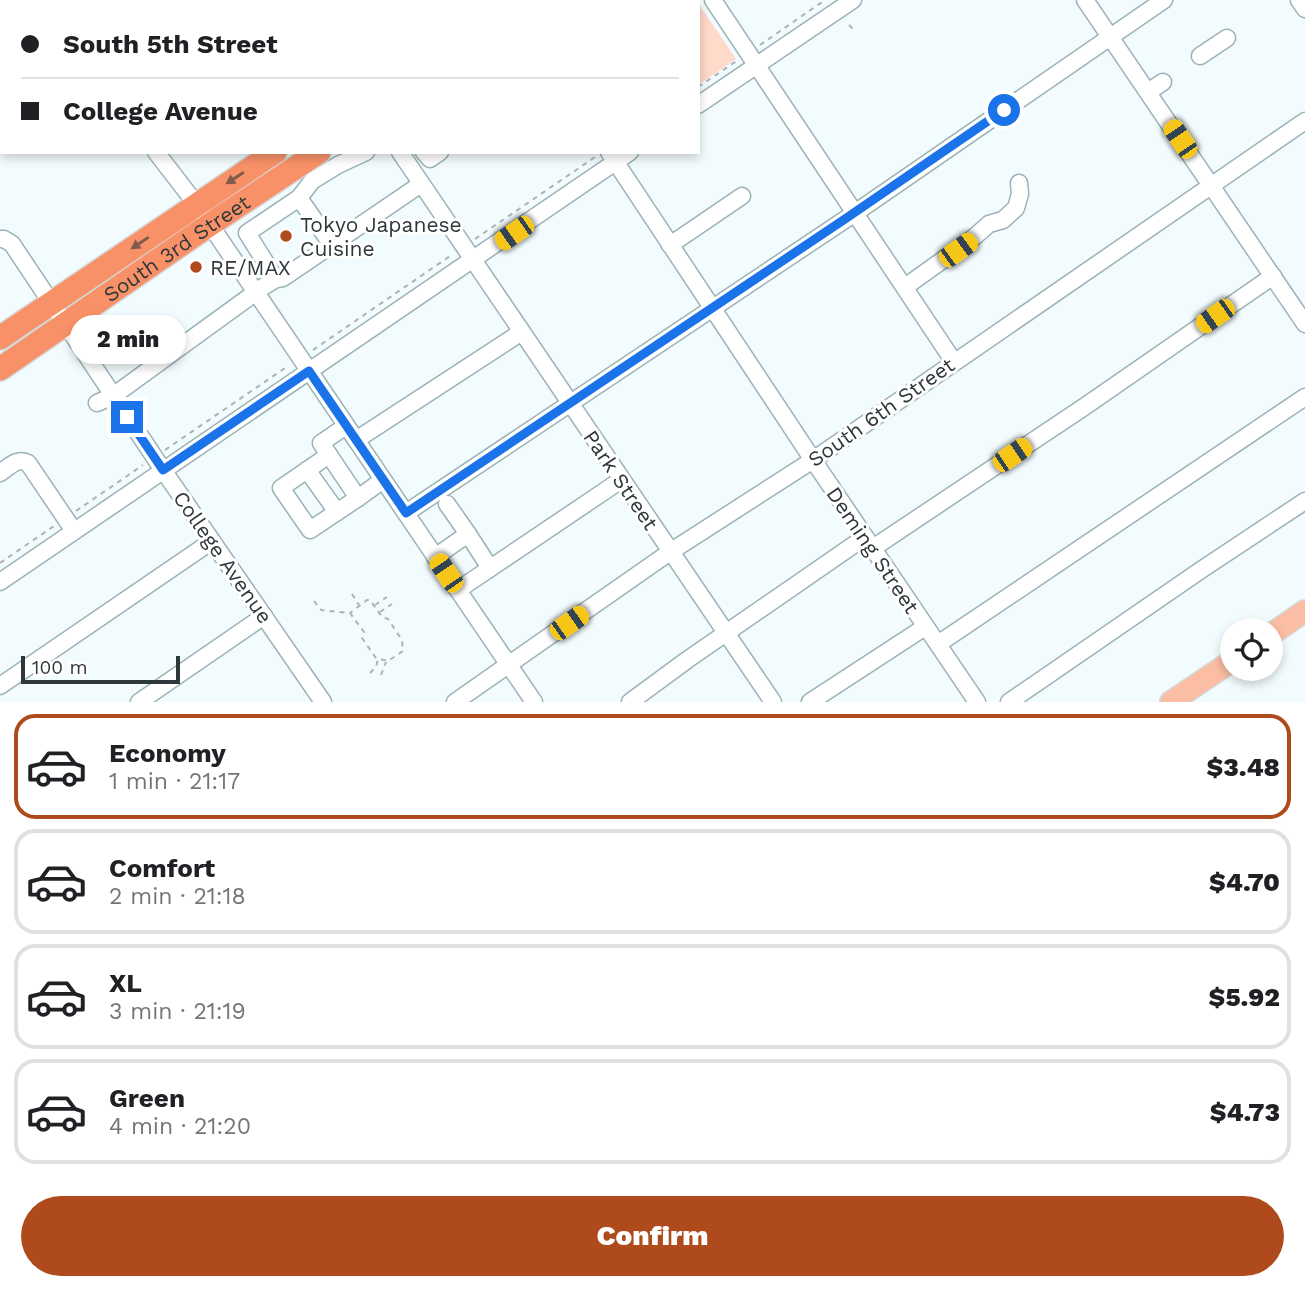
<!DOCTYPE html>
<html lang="en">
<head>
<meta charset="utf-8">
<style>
	:root { --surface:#fff; --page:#f2f2f2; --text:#202124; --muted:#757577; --line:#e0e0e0; --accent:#af4a1c }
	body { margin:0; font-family:"Work Sans",sans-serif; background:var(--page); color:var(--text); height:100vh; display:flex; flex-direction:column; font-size:26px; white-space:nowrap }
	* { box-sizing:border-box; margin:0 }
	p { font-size:23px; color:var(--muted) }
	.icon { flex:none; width:38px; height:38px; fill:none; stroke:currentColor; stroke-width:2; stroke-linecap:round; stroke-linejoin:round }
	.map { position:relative; height:702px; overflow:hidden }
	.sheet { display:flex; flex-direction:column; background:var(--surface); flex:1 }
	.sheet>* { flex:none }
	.top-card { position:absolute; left:0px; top:0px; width:700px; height:154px; box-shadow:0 4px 10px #0003; display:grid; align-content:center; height:154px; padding:0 21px; background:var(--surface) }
	.controls { position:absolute; left:1220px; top:618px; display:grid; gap:14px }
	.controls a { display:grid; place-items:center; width:63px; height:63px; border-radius:50%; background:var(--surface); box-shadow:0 4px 10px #0003; font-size:35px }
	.scale { position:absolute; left:21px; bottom:18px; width:159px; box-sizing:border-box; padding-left:7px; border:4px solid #2e3739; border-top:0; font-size:19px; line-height:24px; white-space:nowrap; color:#2e3739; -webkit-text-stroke:5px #fff; paint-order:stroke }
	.end { position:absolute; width:32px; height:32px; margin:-16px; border:9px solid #1a73e8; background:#fff; box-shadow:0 0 0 4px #fff }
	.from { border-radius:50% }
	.bubble { position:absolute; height:49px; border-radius:24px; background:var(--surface); box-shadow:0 4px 10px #0003; font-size:23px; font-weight:800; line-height:49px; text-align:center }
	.car { position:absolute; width:21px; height:42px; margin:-21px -10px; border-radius:9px; box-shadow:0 0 5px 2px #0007; background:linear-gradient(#f5c518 24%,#345 0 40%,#f5c518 0 76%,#345 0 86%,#f5c518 0) }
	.top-card b { display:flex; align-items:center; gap:24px; height:66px; font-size:26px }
	.top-card b+b { border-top:2px solid var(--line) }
	.top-card i { width:18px; height:18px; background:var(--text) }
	ul { padding:12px 0 0; list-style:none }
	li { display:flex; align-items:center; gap:21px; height:105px; margin:0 14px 10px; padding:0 7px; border:4px solid var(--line); border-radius:21px }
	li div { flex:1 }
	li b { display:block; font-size:26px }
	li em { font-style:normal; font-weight:800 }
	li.on { border-color:var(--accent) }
	li>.icon { width:63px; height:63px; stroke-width:1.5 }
	.primary-button { display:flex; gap:14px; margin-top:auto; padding:14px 21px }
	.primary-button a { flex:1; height:80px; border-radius:42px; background:var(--accent); color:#fff; font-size:28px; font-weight:800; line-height:80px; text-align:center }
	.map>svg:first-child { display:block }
	.green { fill:#ffd9ca }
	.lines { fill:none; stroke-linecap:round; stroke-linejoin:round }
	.minor-casing { stroke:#9bb2b7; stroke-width:19 }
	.major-casing { stroke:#d5d7d7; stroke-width:24 }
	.highway-casing { stroke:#d5d7d7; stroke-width:26 }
	.path { stroke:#aab3b5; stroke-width:2; stroke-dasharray:5 5; stroke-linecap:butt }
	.minor { stroke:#fff; stroke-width:16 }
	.major { stroke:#fbbda4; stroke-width:21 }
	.highway { stroke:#f99168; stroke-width:23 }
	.oneway { fill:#7f5b4c }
	.route { stroke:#1a73e8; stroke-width:9 }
	.poi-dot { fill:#af4a1c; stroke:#fff; stroke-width:2.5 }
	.labels { text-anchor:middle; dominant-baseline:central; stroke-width:6; stroke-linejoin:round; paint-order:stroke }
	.poi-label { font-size:21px; fill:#2e3739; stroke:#fff; text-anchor:start }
	.street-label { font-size:21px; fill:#2e3739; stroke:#fff }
</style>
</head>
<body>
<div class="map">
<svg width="1305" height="702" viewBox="0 0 1305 702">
	<rect width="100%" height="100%" fill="#f2fbfd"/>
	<polygon class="green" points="698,3 736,59 698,85"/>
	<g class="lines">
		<g class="minor-casing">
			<g id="minor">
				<polyline points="37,0 38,2"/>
				<polyline points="713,0 954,362"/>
				<polyline points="1085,0 1305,324"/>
				<polyline points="1299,0 1305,9"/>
				<polyline points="1200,56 1227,38"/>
				<polyline points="1148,92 1163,82"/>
				<polyline points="698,105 853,0"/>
				<polyline points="156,152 196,204 534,702"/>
				<polyline points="400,152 773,702"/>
				<polyline points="424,152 430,159 440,152"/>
				<polyline points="609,152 813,460 977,702"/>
				<polyline points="299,198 332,245"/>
				<polyline points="0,239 4,239 12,244 163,470 323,702"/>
				<polyline points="670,245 742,196"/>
				<polyline points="276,279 247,233 299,198 312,181 338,165 366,152"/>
				<polyline points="905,287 972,239 989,224 1003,220 1016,208 1020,194 1019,183"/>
				<polyline points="97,403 113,396 263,287 276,279 283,278 421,184"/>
				<polyline points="346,426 321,443 358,498 383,480"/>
				<polyline points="356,440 514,337 520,330"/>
				<polyline points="329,455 281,488 310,530 358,498"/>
				<polyline points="307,470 337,512"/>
				<path d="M 0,473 C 9,467 17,457 28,463 L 74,531"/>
				<polyline points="447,504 468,534"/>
				<polyline points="406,513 855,213 1164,0"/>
				<polyline points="873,548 1084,407 1273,276"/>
				<polyline points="435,557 468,534 490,568"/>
				<polyline points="0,582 630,152"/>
				<polyline points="458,590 621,480"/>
				<polyline points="938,644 1305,397"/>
				<polyline points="0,686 212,541"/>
				<polyline points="139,702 264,616"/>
				<polyline points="455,702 670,552 813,460 1305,121"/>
				<polyline points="630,702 687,660 865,537"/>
				<polyline points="810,702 925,627"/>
				<polyline points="1009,702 1201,570 1305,501"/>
			</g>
		</g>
		<g class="major-casing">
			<g id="major">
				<polyline points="1270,635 1305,611"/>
				<polyline points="1171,702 1232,661"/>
			</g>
		</g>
		<g class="highway-casing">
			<g id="highway">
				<polyline points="497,2 499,0"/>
				<polyline points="542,2 545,0"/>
				<polyline points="0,338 275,152"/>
				<path id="s1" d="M 0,369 L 209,225 L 319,152"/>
			</g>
		</g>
		<g class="path">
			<polyline points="849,25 853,29"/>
			<polyline points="760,45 825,0"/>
			<polyline points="698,87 738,60"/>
			<polyline points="475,239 598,155"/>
			<polyline points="313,350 453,254"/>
			<polyline points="165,450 288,366"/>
			<polyline points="76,511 143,465"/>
			<polyline points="0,563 54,526"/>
			<polyline points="352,594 359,605"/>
			<polyline points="314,601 321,610 350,613 364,632 362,638 376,658 388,661 403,651 402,640 388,619 382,617 370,600 367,600 350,613"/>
			<polyline points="375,605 387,597"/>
			<polyline points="380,612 392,604"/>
			<polyline points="370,673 376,667 378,659"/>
			<polyline points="381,675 386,662"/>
		</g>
		<use href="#minor" class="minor"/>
		<use href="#major" class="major"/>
		<use href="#highway" class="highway"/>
	</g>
	<defs><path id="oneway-solid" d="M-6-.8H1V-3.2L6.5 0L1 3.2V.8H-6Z" transform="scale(1.75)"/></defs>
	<g class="oneway">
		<use href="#oneway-solid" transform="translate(235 178) rotate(147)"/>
		<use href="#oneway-solid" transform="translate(140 243) rotate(146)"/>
	</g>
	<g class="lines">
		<polyline class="route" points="127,417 163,470 309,371 406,513 845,219 1004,110"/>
	</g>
	<g class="poi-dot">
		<circle cx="286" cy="236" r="7"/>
		<circle cx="196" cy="267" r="7"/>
	</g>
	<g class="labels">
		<g class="poi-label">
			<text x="300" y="224">Tokyo Japanese<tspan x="300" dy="24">Cuisine</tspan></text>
			<text x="210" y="267">RE/MAX</text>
		</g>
		<g class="street-label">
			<text stroke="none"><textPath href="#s1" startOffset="214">South 3rd Street</textPath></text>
			<text transform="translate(881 412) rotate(-35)">South 6th Street</text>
			<text transform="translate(621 480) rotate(56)">Park Street</text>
			<text transform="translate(873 550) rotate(56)">Deming Street</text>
			<text transform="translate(223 557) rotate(55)">College Avenue</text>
		</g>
	</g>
</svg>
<div class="controls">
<a><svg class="icon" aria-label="locate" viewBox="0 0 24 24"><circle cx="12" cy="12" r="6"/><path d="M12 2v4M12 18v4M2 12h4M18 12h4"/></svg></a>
</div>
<div class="scale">100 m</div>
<i class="end from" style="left:1004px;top:110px"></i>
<i class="end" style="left:127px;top:417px"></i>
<div class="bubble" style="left:70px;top:315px;width:116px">2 min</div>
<i class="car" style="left:1180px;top:139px;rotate:326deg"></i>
<i class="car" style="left:514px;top:233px;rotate:235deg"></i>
<i class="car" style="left:958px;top:250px;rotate:54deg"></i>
<i class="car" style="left:1215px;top:316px;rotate:235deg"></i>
<i class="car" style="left:1012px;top:455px;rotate:56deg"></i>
<i class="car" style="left:446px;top:573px;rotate:326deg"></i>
<i class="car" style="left:569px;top:623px;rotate:55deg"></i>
<div class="top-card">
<b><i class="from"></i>South 5th Street</b>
<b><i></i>College Avenue</b>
</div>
</div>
<section class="sheet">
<ul>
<li class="on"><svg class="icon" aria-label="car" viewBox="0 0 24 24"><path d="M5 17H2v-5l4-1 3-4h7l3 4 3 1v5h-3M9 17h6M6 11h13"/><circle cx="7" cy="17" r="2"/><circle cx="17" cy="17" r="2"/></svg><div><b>Economy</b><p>1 min · 21:17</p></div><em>$3.48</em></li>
<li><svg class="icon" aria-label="car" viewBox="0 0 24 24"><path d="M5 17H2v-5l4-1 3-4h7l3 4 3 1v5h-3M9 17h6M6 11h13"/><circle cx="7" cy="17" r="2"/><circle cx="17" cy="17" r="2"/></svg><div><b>Comfort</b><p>2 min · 21:18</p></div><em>$4.70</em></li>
<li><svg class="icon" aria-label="car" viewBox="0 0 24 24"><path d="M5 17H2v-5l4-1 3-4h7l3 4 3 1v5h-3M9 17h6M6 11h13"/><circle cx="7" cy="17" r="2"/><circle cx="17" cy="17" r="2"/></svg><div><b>XL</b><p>3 min · 21:19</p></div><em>$5.92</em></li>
<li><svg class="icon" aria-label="car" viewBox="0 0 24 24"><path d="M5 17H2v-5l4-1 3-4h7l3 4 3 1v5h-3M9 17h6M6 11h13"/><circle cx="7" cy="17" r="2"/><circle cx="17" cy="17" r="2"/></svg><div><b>Green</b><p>4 min · 21:20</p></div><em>$4.73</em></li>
</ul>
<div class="primary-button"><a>Confirm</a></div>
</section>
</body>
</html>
